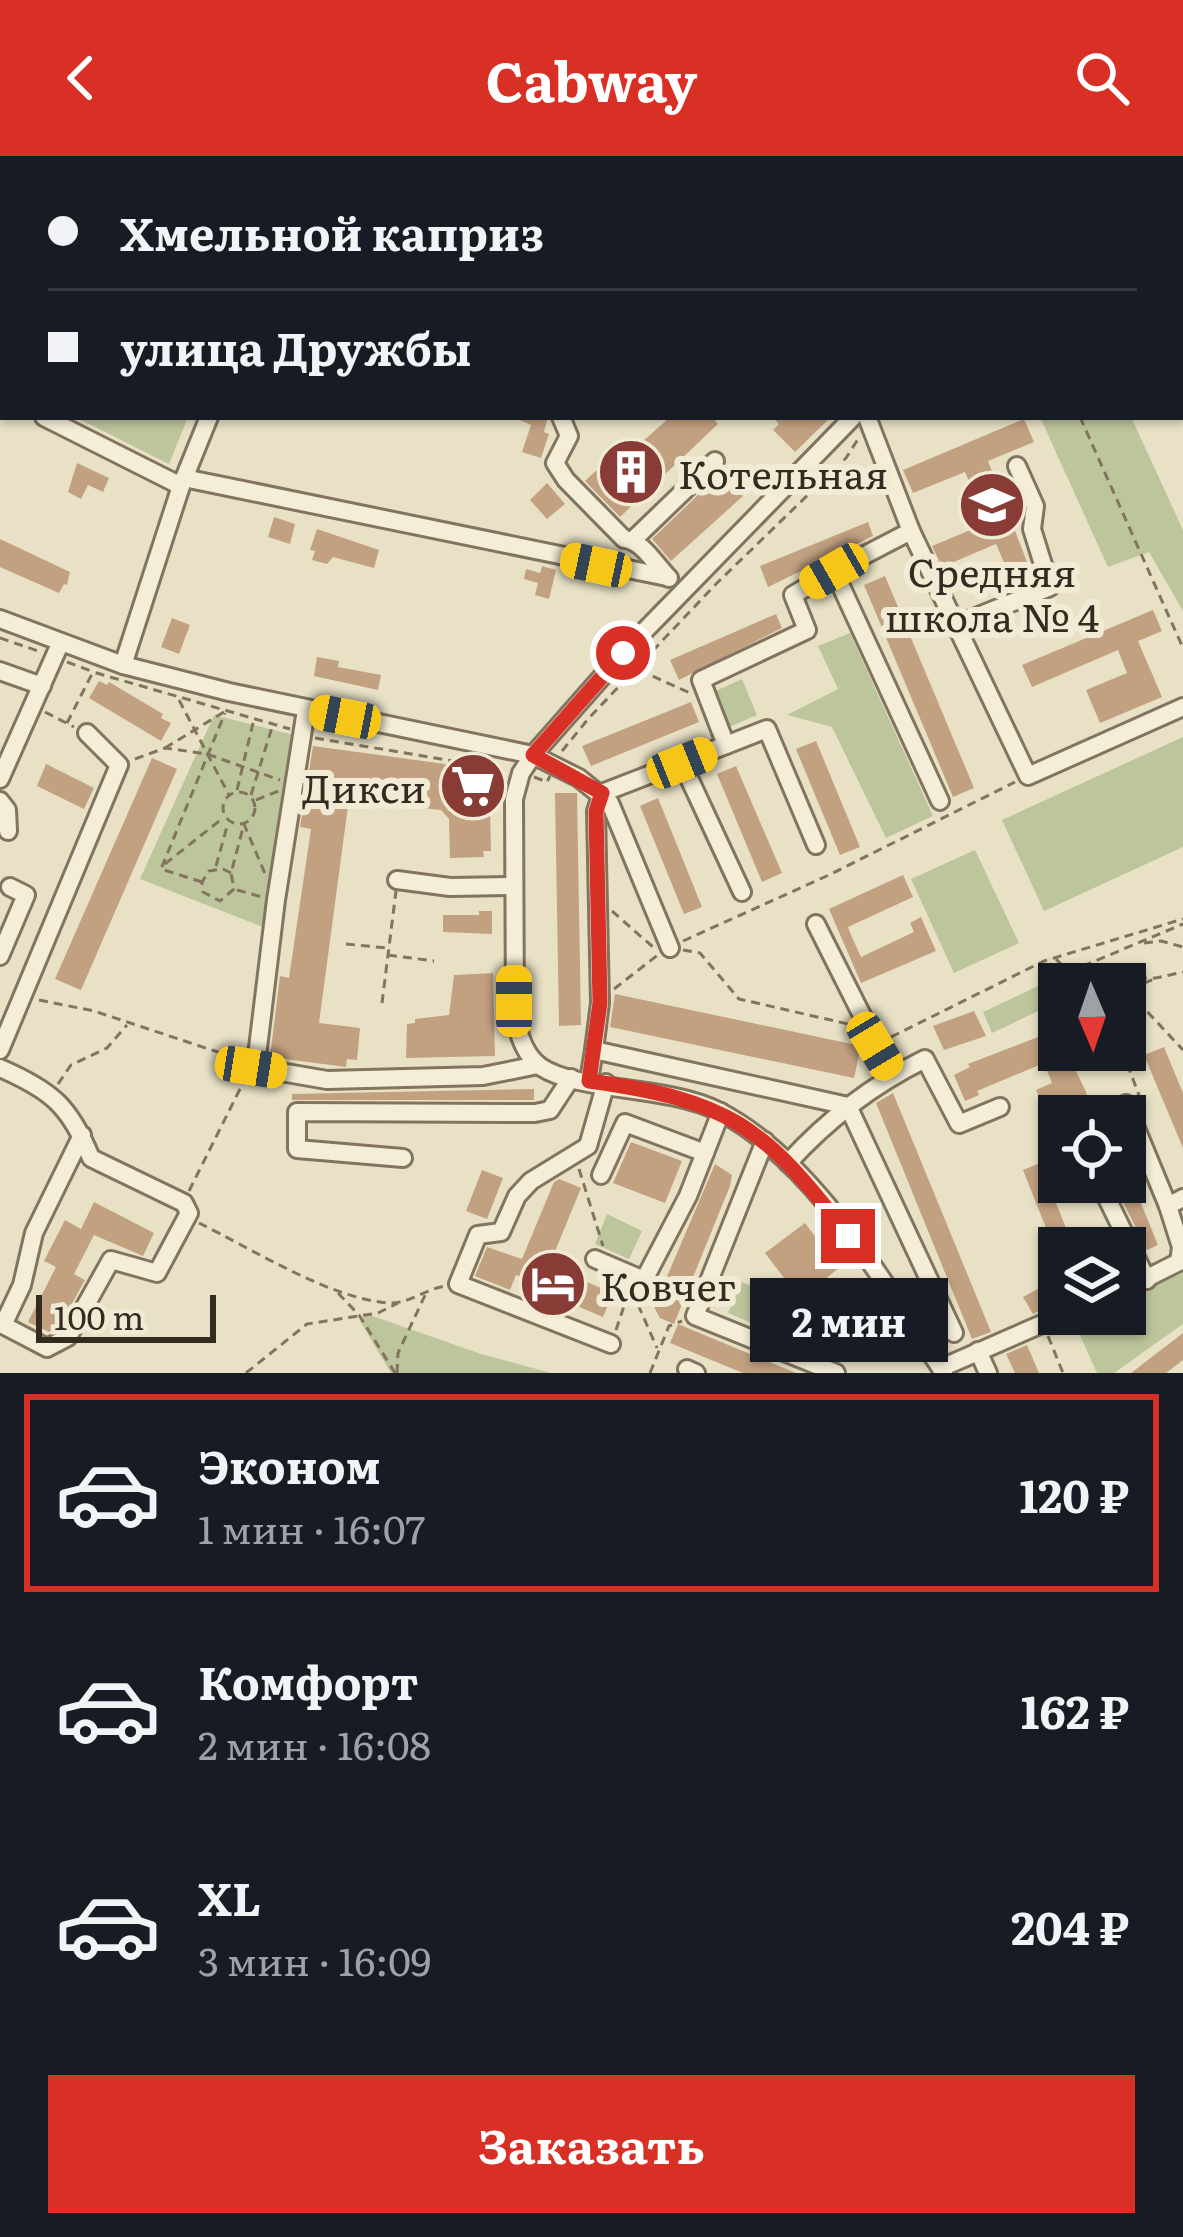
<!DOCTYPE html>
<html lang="ru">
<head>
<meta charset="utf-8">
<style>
	:root { --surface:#171b24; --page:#20242c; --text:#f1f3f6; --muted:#9ea1a6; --line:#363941; --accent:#d93025 }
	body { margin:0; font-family:Literata,serif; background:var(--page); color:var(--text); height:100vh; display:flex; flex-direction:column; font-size:45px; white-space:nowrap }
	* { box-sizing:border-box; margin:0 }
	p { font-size:39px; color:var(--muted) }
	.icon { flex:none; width:66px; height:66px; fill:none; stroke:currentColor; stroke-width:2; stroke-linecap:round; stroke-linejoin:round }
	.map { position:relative; height:1217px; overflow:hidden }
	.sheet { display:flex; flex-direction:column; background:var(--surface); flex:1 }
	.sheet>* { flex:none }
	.guide { position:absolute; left:0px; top:0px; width:1185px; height:264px; box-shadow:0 3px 9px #0004; display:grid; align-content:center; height:264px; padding:0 48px; background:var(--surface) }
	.needle { width:78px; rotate:178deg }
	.controls { position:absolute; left:1038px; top:807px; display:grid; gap:24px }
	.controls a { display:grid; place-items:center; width:108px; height:108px; border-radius:0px; background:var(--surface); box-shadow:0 3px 9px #0004; font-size:60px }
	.scale { position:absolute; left:36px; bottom:30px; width:180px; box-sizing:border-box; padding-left:12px; border:6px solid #342b20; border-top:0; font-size:33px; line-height:42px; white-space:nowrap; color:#342b20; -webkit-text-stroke:9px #f1ebd5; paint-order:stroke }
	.end { position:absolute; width:54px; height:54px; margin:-27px; border:15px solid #d93025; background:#fff; box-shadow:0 0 0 6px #fff }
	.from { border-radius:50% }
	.bubble { position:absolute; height:84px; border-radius:0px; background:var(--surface); box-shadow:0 3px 9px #0004; font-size:39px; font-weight:700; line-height:84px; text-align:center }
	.car { position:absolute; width:36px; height:72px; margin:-36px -18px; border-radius:15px; box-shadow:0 0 9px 3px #0007; background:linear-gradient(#f5c518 24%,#345 0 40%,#f5c518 0 76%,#345 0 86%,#f5c518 0) }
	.guide b { display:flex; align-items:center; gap:42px; height:114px; font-size:45px }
	.guide b+b { border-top:3px solid var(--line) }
	.guide i { width:30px; height:30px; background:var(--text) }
	ul { padding:21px 0 0; list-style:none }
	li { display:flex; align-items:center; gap:36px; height:198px; margin:0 24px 18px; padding:0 24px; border:6px solid transparent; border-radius:0px }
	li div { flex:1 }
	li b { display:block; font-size:45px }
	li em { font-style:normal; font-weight:700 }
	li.current { border-color:var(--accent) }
	li>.icon { width:108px; height:108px; stroke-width:1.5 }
	.cta { display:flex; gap:24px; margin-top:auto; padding:24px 48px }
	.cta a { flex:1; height:138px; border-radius:0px; background:var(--accent); color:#fff; font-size:48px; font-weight:700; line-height:138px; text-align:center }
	header { display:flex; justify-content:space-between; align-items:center; height:156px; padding:0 48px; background:var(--accent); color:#fff; font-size:54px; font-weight:700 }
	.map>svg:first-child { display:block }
	.green { fill:#bdc59c }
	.building { fill:#c2a181 }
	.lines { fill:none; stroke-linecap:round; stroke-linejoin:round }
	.minor-casing { stroke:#82745e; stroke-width:22 }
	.path { stroke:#82745e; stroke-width:3; stroke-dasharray:9 6; stroke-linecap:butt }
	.minor { stroke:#f4eed8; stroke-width:16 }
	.route { stroke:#d93025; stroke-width:15 }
	.labels { text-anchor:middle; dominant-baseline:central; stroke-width:12; stroke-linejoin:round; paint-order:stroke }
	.poi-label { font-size:39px; fill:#342b20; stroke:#f1ebd5; text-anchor:start }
</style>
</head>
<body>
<header><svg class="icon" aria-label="back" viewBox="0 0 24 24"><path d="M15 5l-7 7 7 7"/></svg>Cabway<svg class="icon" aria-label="search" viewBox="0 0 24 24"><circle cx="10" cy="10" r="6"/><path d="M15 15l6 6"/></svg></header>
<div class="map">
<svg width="1183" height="1217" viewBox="0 0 1183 1217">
	<rect width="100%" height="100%" fill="#e8e1c6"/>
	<g class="green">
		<polygon points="0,0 288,0 3,3 3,225"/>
		<polygon points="75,261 188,261 169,308"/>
		<polygon points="1040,261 1131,261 1183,374 1183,455 1149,396 1108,411"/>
		<polygon points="850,477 933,660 886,682 832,571 787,559 838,533 818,490"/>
		<polygon points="742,523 757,559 727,572 711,537"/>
		<polygon points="214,559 294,579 263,771 140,723"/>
		<polygon points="1183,581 1183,691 1044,755 1002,664"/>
		<polygon points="975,694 1019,787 954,817 911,723"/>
		<polygon points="1057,821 1060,828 1059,863 1051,849 992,877 983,856"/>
		<polygon points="607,1058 642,1075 629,1103 595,1088"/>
		<polygon points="1183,1117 1183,1168 1114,1217 1097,1217 1073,1164 1087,1158 1125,1158 1125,1142"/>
		<polygon points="742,1126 794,1148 780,1179 728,1157"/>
		<polygon points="367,1158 481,1198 551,1217 391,1217 360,1165"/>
	</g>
	<g class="building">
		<polygon points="513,261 548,261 544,276 549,278 541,302 522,296 531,269"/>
		<polygon points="670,261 712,261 718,268 620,361 585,325 616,296 623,303"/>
		<polygon points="773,261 831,261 795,296 773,274 779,268"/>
		<polygon points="1024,263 1034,286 988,305 1034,424 1015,432 996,388 942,411 932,390 987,367 965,316 913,337 903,314"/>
		<polygon points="77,307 109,322 103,336 88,329 81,343 68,336"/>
		<polygon points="721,317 743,340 671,405 652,383"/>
		<polygon points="547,327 565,348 547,363 530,344"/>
		<polygon points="274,361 295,368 290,388 268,381"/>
		<polygon points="868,366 873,380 768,431 760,410"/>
		<polygon points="317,373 379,394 374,412 333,401 327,408 312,404 315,395 310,394"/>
		<polygon points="0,383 70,416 67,429 64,428 59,437 0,411"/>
		<polygon points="542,410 556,414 549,443 535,439 538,427 524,423 526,413 540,417"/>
		<polygon points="885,420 974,632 953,641 864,429"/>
		<polygon points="1153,454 1162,475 1138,485 1162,541 1100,567 1086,534 1127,517 1118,494 1032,531 1022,509"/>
		<polygon points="776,458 782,472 679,524 670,504"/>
		<polygon points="172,462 190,469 179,498 161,491"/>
		<polygon points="317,501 339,505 338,511 381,519 378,534 314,520"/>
		<polygon points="99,525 107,529 109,526 163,558 161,562 171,567 161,585 89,542"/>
		<polygon points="691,546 699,566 591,610 582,590"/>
		<polygon points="816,585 860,691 840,699 796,593"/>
		<polygon points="313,590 489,614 491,695 483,695 484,701 450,702 449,663 441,654 354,645 348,650 319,867 360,872 357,904 347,903 346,911 270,901 280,820 289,822 311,673 300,671"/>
		<polygon points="152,602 177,613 81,834 55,823"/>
		<polygon points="46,608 94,632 84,653 37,630"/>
		<polygon points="736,610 782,717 762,726 717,618"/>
		<polygon points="555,637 577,637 581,869 559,870"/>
		<polygon points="658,642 702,751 684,758 640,650"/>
		<polygon points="903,719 913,741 848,771 851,779 861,801 914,776 910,767 921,761 936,795 861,827 829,753"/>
		<polygon points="479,755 492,755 492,778 443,776 443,759 479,759"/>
		<polygon points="493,817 495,900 406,902 407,868 415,867 415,863 449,859 454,819"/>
		<polygon points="615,838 861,890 854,922 610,871"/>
		<polygon points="974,855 986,880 944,894 933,870"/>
		<polygon points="1059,873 1059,894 1066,894 1087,938 1060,950 1062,954 1048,960 1036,934 1052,927 1044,907 977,935 979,939 965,945 954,919 970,911 968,908"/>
		<polygon points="1164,891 1183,937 1183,992 1144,899"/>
		<polygon points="534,933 534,944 292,944 292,938"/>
		<polygon points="893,937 991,1176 972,1183 876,947"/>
		<polygon points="631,986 682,1005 665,1047 613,1027"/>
		<polygon points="1040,1007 1074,1092 1054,1092 1023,1014"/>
		<polygon points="715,1008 732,1019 730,1030 674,1168 660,1162 654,1151"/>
		<polygon points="1125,1008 1158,1089 1147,1094 1113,1026 1125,1026"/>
		<polygon points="482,1014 503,1022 487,1063 466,1055"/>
		<polygon points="559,1023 581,1032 549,1110 613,1137 603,1161 537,1133 539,1129 516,1119 510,1134 475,1120 487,1091 522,1103 554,1026"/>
		<polygon points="94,1046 154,1077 143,1100 94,1079 74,1118 85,1124 59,1171 49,1176 28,1166 56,1111 44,1105 65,1064 81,1073"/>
		<polygon points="805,1067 839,1112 800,1143 765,1097"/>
		<polygon points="1059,1121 1059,1145 1033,1158 1023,1141"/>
		<polygon points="678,1168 796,1217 743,1217 670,1187"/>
		<polygon points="1183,1177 1183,1204 1166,1217 1131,1217"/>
		<polygon points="1027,1189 1039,1217 1015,1217 1006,1198"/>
	</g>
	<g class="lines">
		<g class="minor-casing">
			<g id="minor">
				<polyline points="581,0 591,3"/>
				<polyline points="1043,0 1046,3"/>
				<polyline points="304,3 305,0"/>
				<polyline points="342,3 343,0"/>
				<polyline points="505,3 506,0"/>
				<polyline points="859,3 861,0"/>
				<polyline points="1004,3 1007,0"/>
				<polyline points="1100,3 1102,0"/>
				<polyline points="1182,54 1183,53"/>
				<polyline points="0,238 3,240"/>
				<polyline points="44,261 181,330"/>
				<path d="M 561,261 L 569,280 L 555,307 L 566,324 L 624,383 C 642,384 656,409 669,422"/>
				<path d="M 853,261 L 623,497 L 533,599 L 521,617 L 514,643 L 515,864 C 520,881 525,900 541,911 C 579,936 666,929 718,955 C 814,1003 885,1130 944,1217"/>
				<polyline points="867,261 911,375 1028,620 1183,551"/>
				<polyline points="184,322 667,421"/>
				<polyline points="911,375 834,415 940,645"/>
				<polyline points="633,384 715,305"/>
				<polyline points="0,463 123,509 229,536 533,599 579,622 610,647 670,792"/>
				<polyline points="954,470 1050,431 1032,373 1035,350 1017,310"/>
				<polyline points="123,509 181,330 209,261"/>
				<polyline points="0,515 42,530"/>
				<polyline points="306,554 276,744 256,908 252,911 327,924 483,920 538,909"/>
				<polyline points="726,589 767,573 816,689"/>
				<polyline points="682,607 742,736"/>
				<polyline points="0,623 60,488"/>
				<polyline points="0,645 7,654 8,675"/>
				<polyline points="397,724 450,731 513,730"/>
				<polyline points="816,768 892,919"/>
				<polyline points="0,800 26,739 10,731"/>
				<polyline points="0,894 119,609 87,577"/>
				<polyline points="594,894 600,847 596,655 602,637 726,589 701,524 807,474 793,439 834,415"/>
				<path d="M 0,912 C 51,934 70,950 91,1002 L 184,1047 L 189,1057 L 157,1117 L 111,1104 L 68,1181 L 47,1192 L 3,1169 L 22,1129 L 34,1077 L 82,979"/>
				<polyline points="589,924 594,894 848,950 954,1177"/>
				<polyline points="606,927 588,990 531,1025 517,1040 501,1076 478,1079 458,1128 611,1188"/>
				<polyline points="1126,948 1168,1050"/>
				<polyline points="765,985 695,1160 836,1217"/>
				<polyline points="403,1002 297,993 297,956 535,957 550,954 571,922"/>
				<path d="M 788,1007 C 828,963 872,929 925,903 L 959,968 L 1000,951"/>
				<polyline points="601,1019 625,967 705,997"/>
				<polyline points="1099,1026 1147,1124"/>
				<polyline points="595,1103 644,1124 688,1040 721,956"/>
				<polyline points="1125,1133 1179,1106 1181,1091 1168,1050 1183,1042"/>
				<polyline points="847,1181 896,1148"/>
				<polyline points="978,1195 988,1217"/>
				<polyline points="941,1212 1065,1158"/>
				<polyline points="687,1213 696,1217"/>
			</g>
		</g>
		<g class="path">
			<polyline points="547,0 557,3"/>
			<polyline points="931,0 931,3"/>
			<polyline points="1119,3 1122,0"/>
			<polyline points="1080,261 1183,492"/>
			<polyline points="0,482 41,496"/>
			<polyline points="67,506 91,515"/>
			<polyline points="639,514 690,537"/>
			<polyline points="179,544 229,639"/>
			<polyline points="45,556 74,571"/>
			<polyline points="67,567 93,516 290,573"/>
			<polyline points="315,582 507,614"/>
			<polyline points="165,592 224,556"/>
			<polyline points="562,595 589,562 717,427 846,302 860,280"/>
			<polyline points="135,603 165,592 207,598 280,624"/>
			<polyline points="534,621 547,626 550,620"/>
			<polyline points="237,634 254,563"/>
			<circle cx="239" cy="652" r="16"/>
			<polyline points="251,639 273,568"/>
			<polyline points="256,644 281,634"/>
			<polyline points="165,708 223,662"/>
			<polyline points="216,710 228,667"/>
			<polyline points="231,717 223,713 209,715 202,726 203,736 220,745 234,733 231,717 244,668 266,720"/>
			<polyline points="202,726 161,713 225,557"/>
			<polyline points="237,734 262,741"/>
			<polyline points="612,755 654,792"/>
			<polyline points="683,785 829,719 1015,626"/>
			<polyline points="1144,787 1161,785 1183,791"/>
			<polyline points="346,788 387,792"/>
			<polyline points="683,794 700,797 739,843 848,868"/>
			<polyline points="388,799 434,805"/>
			<polyline points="1056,803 1074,822 1156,822 1183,816"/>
			<polyline points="1069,816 1183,768"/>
			<polyline points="614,833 659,798"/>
			<polyline points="1130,833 1154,823"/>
			<polyline points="1127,834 1183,894"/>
			<polyline points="39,844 94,855 242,904"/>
			<polyline points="382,847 396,735"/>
			<polyline points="891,881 1044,805 1183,763"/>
			<polyline points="1122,894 1140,942"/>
			<polyline points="58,928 71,909 107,892 127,869"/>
			<polyline points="579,1013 603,1090"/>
			<polyline points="189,1035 244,925"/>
			<path d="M 199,1067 C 252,1093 334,1145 391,1147 C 409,1147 427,1133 445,1130"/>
			<polyline points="632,1135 657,1192"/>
			<polyline points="338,1137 359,1159 395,1217"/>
			<polyline points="616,1174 630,1132"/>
			<polyline points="1048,1180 1063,1217"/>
			<polyline points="246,1217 307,1168 378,1157 398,1147"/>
			<polyline points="397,1217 398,1197 427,1135"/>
			<polyline points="650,1217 669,1170 682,1165"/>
		</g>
		<use href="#minor" class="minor"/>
	</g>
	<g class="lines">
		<path class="route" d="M 623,497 L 533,599 L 602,637 L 596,655 L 600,847 L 589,925 C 727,944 764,969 848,1080"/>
	</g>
	<defs>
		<g id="building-disc" transform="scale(3.45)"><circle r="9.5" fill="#893b36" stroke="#f1ebd5"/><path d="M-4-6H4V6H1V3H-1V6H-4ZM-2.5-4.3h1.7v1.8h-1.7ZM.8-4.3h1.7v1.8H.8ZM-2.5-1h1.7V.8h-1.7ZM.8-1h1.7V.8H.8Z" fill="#fff"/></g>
		<g id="school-disc" transform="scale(3.45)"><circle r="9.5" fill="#893b36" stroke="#f1ebd5"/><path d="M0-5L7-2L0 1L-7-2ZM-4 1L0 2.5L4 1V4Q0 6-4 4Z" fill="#fff"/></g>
		<g id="supermarket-disc" transform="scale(3.45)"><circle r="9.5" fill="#893b36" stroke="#f1ebd5"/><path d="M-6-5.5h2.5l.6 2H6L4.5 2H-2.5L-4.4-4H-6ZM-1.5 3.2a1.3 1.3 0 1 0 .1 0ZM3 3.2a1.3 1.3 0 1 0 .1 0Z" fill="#fff"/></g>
		<g id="hotel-disc" transform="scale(3.45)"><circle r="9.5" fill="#893b36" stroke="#f1ebd5"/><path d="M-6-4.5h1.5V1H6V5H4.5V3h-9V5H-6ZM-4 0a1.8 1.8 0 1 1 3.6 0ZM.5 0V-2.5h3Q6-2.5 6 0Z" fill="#fff"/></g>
	</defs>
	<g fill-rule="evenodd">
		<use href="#building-disc" x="631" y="316"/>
		<use href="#school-disc" x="992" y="349"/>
		<use href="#supermarket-disc" x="473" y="630"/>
		<use href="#hotel-disc" x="553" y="1128"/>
	</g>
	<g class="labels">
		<g class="poi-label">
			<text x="678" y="316">Котельная</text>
			<text x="992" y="414" text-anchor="middle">Средняя<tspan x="992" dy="45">школа № 4</tspan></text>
			<text x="426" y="630" text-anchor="end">Дикси</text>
			<text x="600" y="1128">Ковчег</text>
		</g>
	</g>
</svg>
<div class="controls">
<a><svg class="needle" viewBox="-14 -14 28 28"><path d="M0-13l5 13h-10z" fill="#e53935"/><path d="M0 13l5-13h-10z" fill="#9ea1a6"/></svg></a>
<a><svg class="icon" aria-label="locate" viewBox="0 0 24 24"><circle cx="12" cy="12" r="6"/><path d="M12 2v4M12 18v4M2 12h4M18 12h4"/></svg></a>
<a><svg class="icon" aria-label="layers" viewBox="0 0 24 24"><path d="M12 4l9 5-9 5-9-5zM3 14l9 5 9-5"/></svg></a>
</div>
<div class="scale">100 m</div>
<i class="end from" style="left:623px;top:497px"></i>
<i class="end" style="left:848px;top:1080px"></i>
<div class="bubble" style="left:750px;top:1122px;width:198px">2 мин</div>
<i class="car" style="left:596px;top:409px;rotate:282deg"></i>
<i class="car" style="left:834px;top:415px;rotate:240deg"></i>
<i class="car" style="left:345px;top:561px;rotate:281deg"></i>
<i class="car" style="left:682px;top:607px;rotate:68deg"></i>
<i class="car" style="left:514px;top:845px;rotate:0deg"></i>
<i class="car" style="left:875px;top:890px;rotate:149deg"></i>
<i class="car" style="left:251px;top:911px;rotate:99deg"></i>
<div class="guide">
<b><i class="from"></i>Хмельной каприз</b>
<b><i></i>улица Дружбы</b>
</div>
</div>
<section class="sheet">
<ul>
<li class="current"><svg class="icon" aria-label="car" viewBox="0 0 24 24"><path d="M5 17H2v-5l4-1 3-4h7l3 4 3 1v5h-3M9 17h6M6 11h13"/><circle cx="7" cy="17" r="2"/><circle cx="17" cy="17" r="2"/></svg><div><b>Эконом</b><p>1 мин · 16:07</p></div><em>120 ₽</em></li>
<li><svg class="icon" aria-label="car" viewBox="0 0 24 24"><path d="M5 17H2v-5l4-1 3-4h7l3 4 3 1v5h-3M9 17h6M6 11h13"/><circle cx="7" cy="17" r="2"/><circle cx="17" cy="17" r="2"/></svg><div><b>Комфорт</b><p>2 мин · 16:08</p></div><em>162 ₽</em></li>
<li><svg class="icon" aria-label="car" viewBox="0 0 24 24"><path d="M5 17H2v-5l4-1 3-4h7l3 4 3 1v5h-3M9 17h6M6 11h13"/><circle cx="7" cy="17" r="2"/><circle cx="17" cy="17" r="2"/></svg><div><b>XL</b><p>3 мин · 16:09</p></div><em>204 ₽</em></li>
</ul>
<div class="cta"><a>Заказать</a></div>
</section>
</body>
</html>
